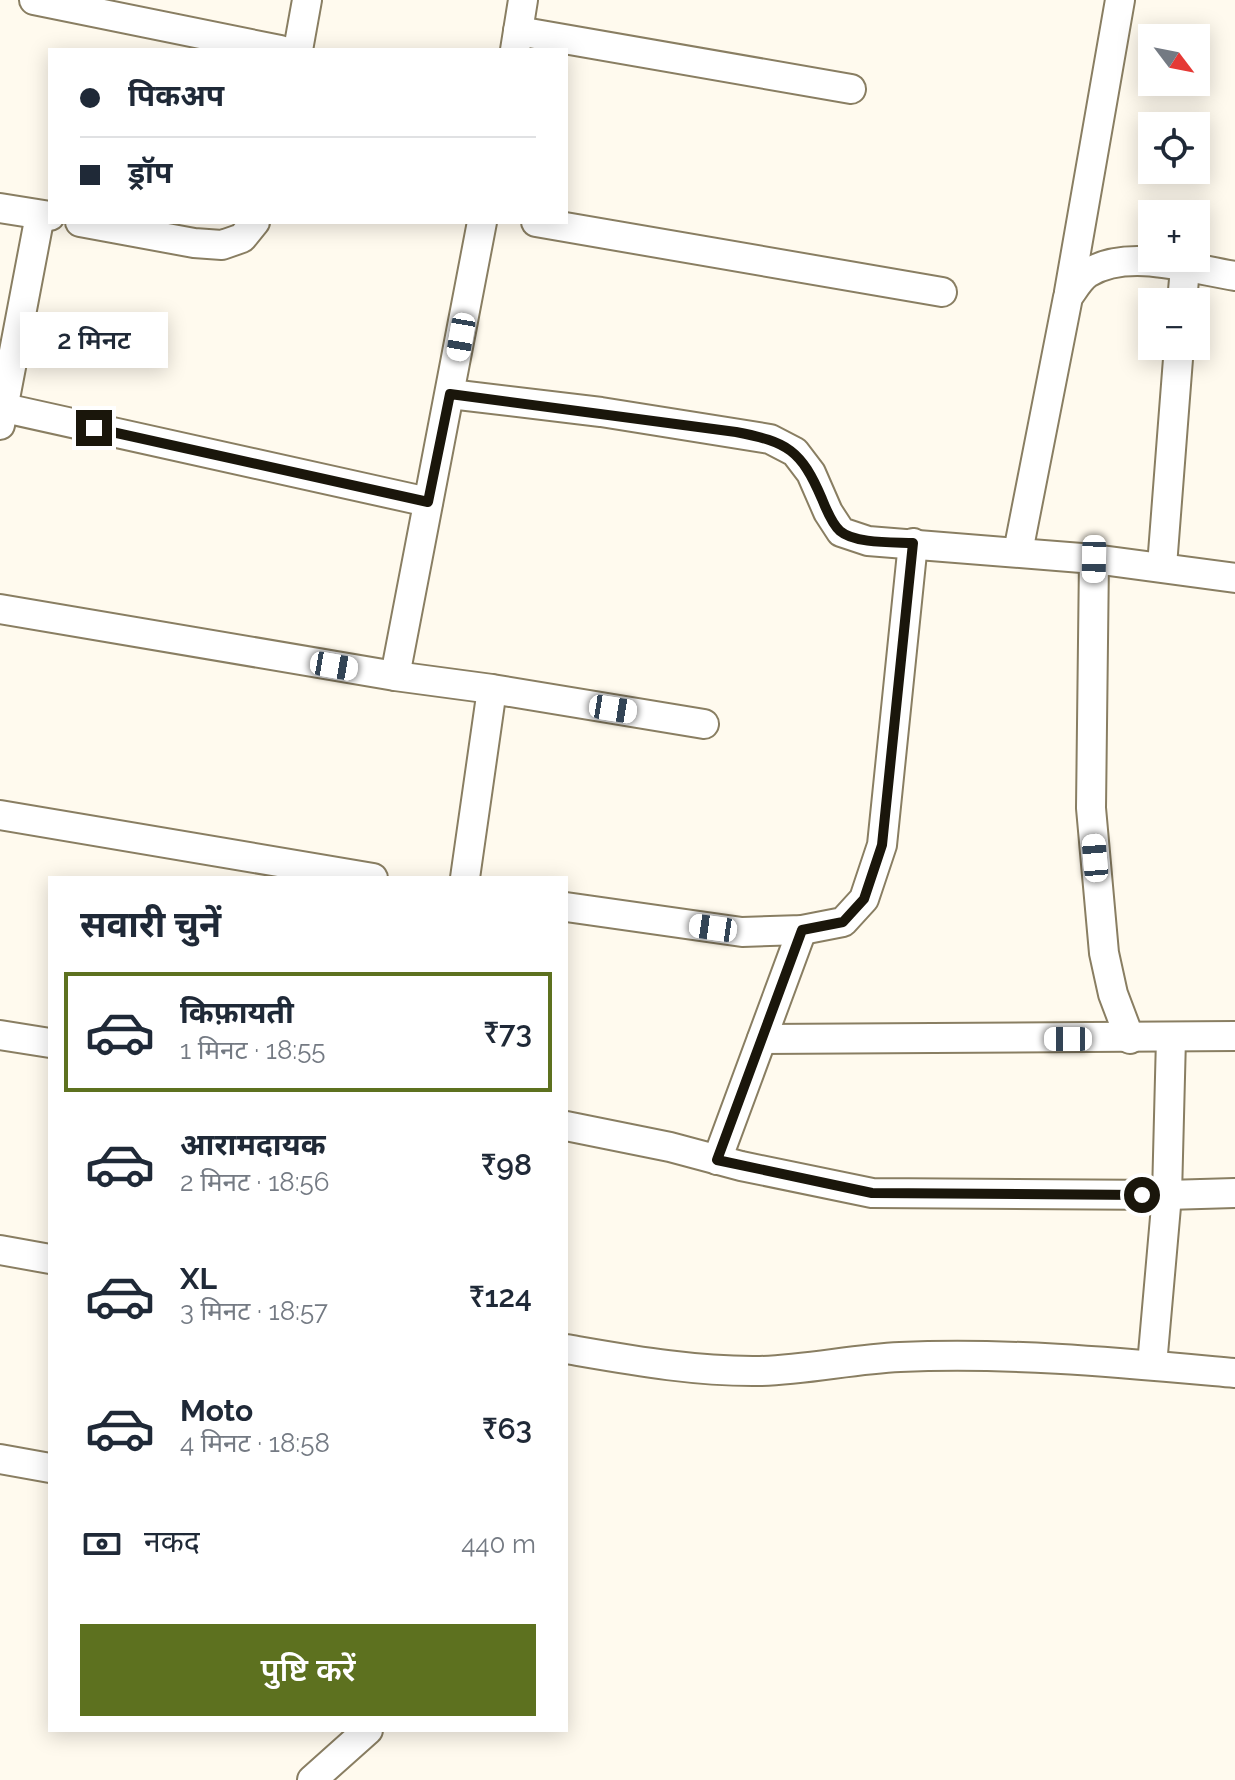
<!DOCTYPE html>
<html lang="hi">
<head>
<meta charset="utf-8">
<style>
	:root { --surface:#fff; --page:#f6f6f7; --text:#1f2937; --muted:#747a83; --line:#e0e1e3; --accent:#5d711f }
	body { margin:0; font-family:Raleway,"Noto Sans Devanagari",sans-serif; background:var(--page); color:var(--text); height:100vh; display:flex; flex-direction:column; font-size:30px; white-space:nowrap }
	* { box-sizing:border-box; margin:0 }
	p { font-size:26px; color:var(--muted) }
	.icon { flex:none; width:44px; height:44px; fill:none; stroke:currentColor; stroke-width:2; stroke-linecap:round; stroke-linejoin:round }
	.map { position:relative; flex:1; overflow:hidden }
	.drawer { position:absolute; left:48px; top:876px; width:520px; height:856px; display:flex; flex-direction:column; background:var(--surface); border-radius:0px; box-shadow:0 4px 20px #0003 }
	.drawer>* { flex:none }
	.hud { position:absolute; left:48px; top:48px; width:520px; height:176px; border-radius:0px; box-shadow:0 4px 20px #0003; display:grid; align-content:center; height:176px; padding:0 32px; background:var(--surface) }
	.needle { width:52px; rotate:122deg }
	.controls { position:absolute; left:1138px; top:24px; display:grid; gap:16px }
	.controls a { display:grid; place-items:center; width:72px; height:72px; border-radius:0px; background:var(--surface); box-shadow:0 4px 20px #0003; font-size:40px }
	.end { position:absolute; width:36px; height:36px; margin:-18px; border:10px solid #1a160b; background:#fff; box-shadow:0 0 0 4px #fff }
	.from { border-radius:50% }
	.bubble { position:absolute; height:56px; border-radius:0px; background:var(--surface); box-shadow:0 4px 20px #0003; font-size:26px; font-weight:600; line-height:56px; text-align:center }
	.car { position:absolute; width:24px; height:48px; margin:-24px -12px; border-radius:10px; box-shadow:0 0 6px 2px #0007; background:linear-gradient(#fff 24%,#345 0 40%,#fff 0 76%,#345 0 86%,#fff 0) }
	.hud b { display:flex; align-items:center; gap:28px; height:76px; font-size:30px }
	.hud b+b { border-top:2px solid var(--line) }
	.hud i { width:20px; height:20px; background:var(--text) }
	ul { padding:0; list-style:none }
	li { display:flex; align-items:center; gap:24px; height:120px; margin:0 16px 12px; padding:0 16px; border:4px solid transparent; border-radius:0px }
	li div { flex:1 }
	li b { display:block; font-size:30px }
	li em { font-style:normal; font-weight:600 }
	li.current { border-color:var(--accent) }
	li>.icon { width:72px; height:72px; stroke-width:1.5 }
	h2 { padding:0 32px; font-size:36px; line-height:96px }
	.pay { display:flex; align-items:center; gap:20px; height:88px; padding:0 32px; font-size:30px }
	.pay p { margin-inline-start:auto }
	.cta { display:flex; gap:16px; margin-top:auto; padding:16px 32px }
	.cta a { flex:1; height:92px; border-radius:0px; background:var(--accent); color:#fff; font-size:32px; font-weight:600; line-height:92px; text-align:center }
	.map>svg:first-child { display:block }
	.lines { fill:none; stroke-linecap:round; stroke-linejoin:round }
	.minor-casing { stroke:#897e62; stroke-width:32 }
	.minor { stroke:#fff; stroke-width:28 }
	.route { stroke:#1a160b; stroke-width:10 }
</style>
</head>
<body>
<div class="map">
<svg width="1235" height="1780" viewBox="0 0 1235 1780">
	<rect width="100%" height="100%" fill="#fffaee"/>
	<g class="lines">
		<g class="minor-casing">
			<g id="minor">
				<polyline points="34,0 280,50"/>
				<polyline points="518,31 851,89"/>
				<polyline points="298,50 307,0"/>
				<polyline points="515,50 523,0"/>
				<polyline points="0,208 50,216"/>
				<polyline points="80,222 194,243 222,245 242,238 255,222"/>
				<polyline points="536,222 942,292"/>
				<polyline points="1069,292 1120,0"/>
				<polyline points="1182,302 1185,268"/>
				<polyline points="450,394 601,412 770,439 795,452 811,473 828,512 841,532 868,541 1094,559 1235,578"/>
				<polyline points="0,407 428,502"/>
				<polyline points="0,425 40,215"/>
				<path d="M 1018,552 L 1068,297 C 1074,289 1080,278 1088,273 C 1128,248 1191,269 1235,276"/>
				<polyline points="1094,559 1091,808 1104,953 1113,994 1130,1039"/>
				<polyline points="1162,566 1179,346"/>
				<polyline points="0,609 395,676 492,689 704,724"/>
				<polyline points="395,676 482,222"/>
				<polyline points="0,815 373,878"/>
				<polyline points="465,878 492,689"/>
				<polyline points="566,907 742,932 802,930 843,922 864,899 882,845 913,543"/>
				<polyline points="0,1035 50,1043"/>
				<polyline points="762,1039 1235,1036"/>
				<polyline points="566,1126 670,1147 741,1166 872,1193 1167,1195 1235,1193"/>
				<polyline points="717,1160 802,930"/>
				<polyline points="0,1250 50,1259"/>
				<path d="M 566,1349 C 630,1360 695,1372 760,1371 C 807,1370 853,1359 900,1357 C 1012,1352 1123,1363 1235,1373"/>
				<polyline points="1152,1365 1167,1195 1171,1038"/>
				<polyline points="0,1459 50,1468"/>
				<polyline points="312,1780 368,1730"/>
			</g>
		</g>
		<use href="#minor" class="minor"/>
	</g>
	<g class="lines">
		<path class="route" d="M 94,428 L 428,502 L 450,394 L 736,432 C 788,442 801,450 822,499 C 826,509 832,524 840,531 C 855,544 894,542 913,543 L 882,845 L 864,899 L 843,922 L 802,930 L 717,1160 L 872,1193 L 1142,1195"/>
	</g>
</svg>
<div class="controls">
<a><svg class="needle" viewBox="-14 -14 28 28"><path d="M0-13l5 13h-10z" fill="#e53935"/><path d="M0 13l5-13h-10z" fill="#747a83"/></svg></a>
<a><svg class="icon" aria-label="locate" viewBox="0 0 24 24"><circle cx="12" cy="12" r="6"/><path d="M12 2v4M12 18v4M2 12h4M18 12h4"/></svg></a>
<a>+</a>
<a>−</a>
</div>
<i class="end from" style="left:1142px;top:1195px"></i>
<i class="end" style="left:94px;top:428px"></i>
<div class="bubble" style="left:20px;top:312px;width:148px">2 मिनट</div>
<i class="car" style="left:461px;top:337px;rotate:190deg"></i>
<i class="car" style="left:1094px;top:559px;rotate:181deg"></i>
<i class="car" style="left:334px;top:666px;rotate:100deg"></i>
<i class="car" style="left:613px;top:709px;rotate:99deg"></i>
<i class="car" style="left:1095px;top:858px;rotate:355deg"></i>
<i class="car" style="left:713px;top:928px;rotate:278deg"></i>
<i class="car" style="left:1068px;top:1039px;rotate:270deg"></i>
<div class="hud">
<b><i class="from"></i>पिकअप</b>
<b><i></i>ड्रॉप</b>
</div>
<section class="drawer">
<h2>सवारी चुनें</h2>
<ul>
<li class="current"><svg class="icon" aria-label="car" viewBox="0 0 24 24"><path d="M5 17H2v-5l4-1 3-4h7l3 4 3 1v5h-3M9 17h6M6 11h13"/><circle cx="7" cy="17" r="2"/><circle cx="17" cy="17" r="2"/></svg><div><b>किफ़ायती</b><p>1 मिनट · 18:55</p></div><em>₹73</em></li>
<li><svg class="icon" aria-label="car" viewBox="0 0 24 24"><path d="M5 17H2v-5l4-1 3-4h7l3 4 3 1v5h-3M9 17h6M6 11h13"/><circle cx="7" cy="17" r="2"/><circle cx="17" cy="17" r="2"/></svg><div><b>आरामदायक</b><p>2 मिनट · 18:56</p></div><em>₹98</em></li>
<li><svg class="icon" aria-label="car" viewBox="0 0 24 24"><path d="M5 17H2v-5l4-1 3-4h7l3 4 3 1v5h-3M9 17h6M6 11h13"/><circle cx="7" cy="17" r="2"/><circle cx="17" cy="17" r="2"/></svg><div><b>XL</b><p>3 मिनट · 18:57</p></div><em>₹124</em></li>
<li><svg class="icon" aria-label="car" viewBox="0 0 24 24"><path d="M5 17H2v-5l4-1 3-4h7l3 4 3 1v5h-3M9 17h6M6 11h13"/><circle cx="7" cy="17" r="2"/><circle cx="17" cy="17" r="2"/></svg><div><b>Moto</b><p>4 मिनट · 18:58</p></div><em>₹63</em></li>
</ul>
<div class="pay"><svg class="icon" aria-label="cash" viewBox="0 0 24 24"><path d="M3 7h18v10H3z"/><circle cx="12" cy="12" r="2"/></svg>नकद<p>440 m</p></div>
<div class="cta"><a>पुष्टि करें</a></div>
</section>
</div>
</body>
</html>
